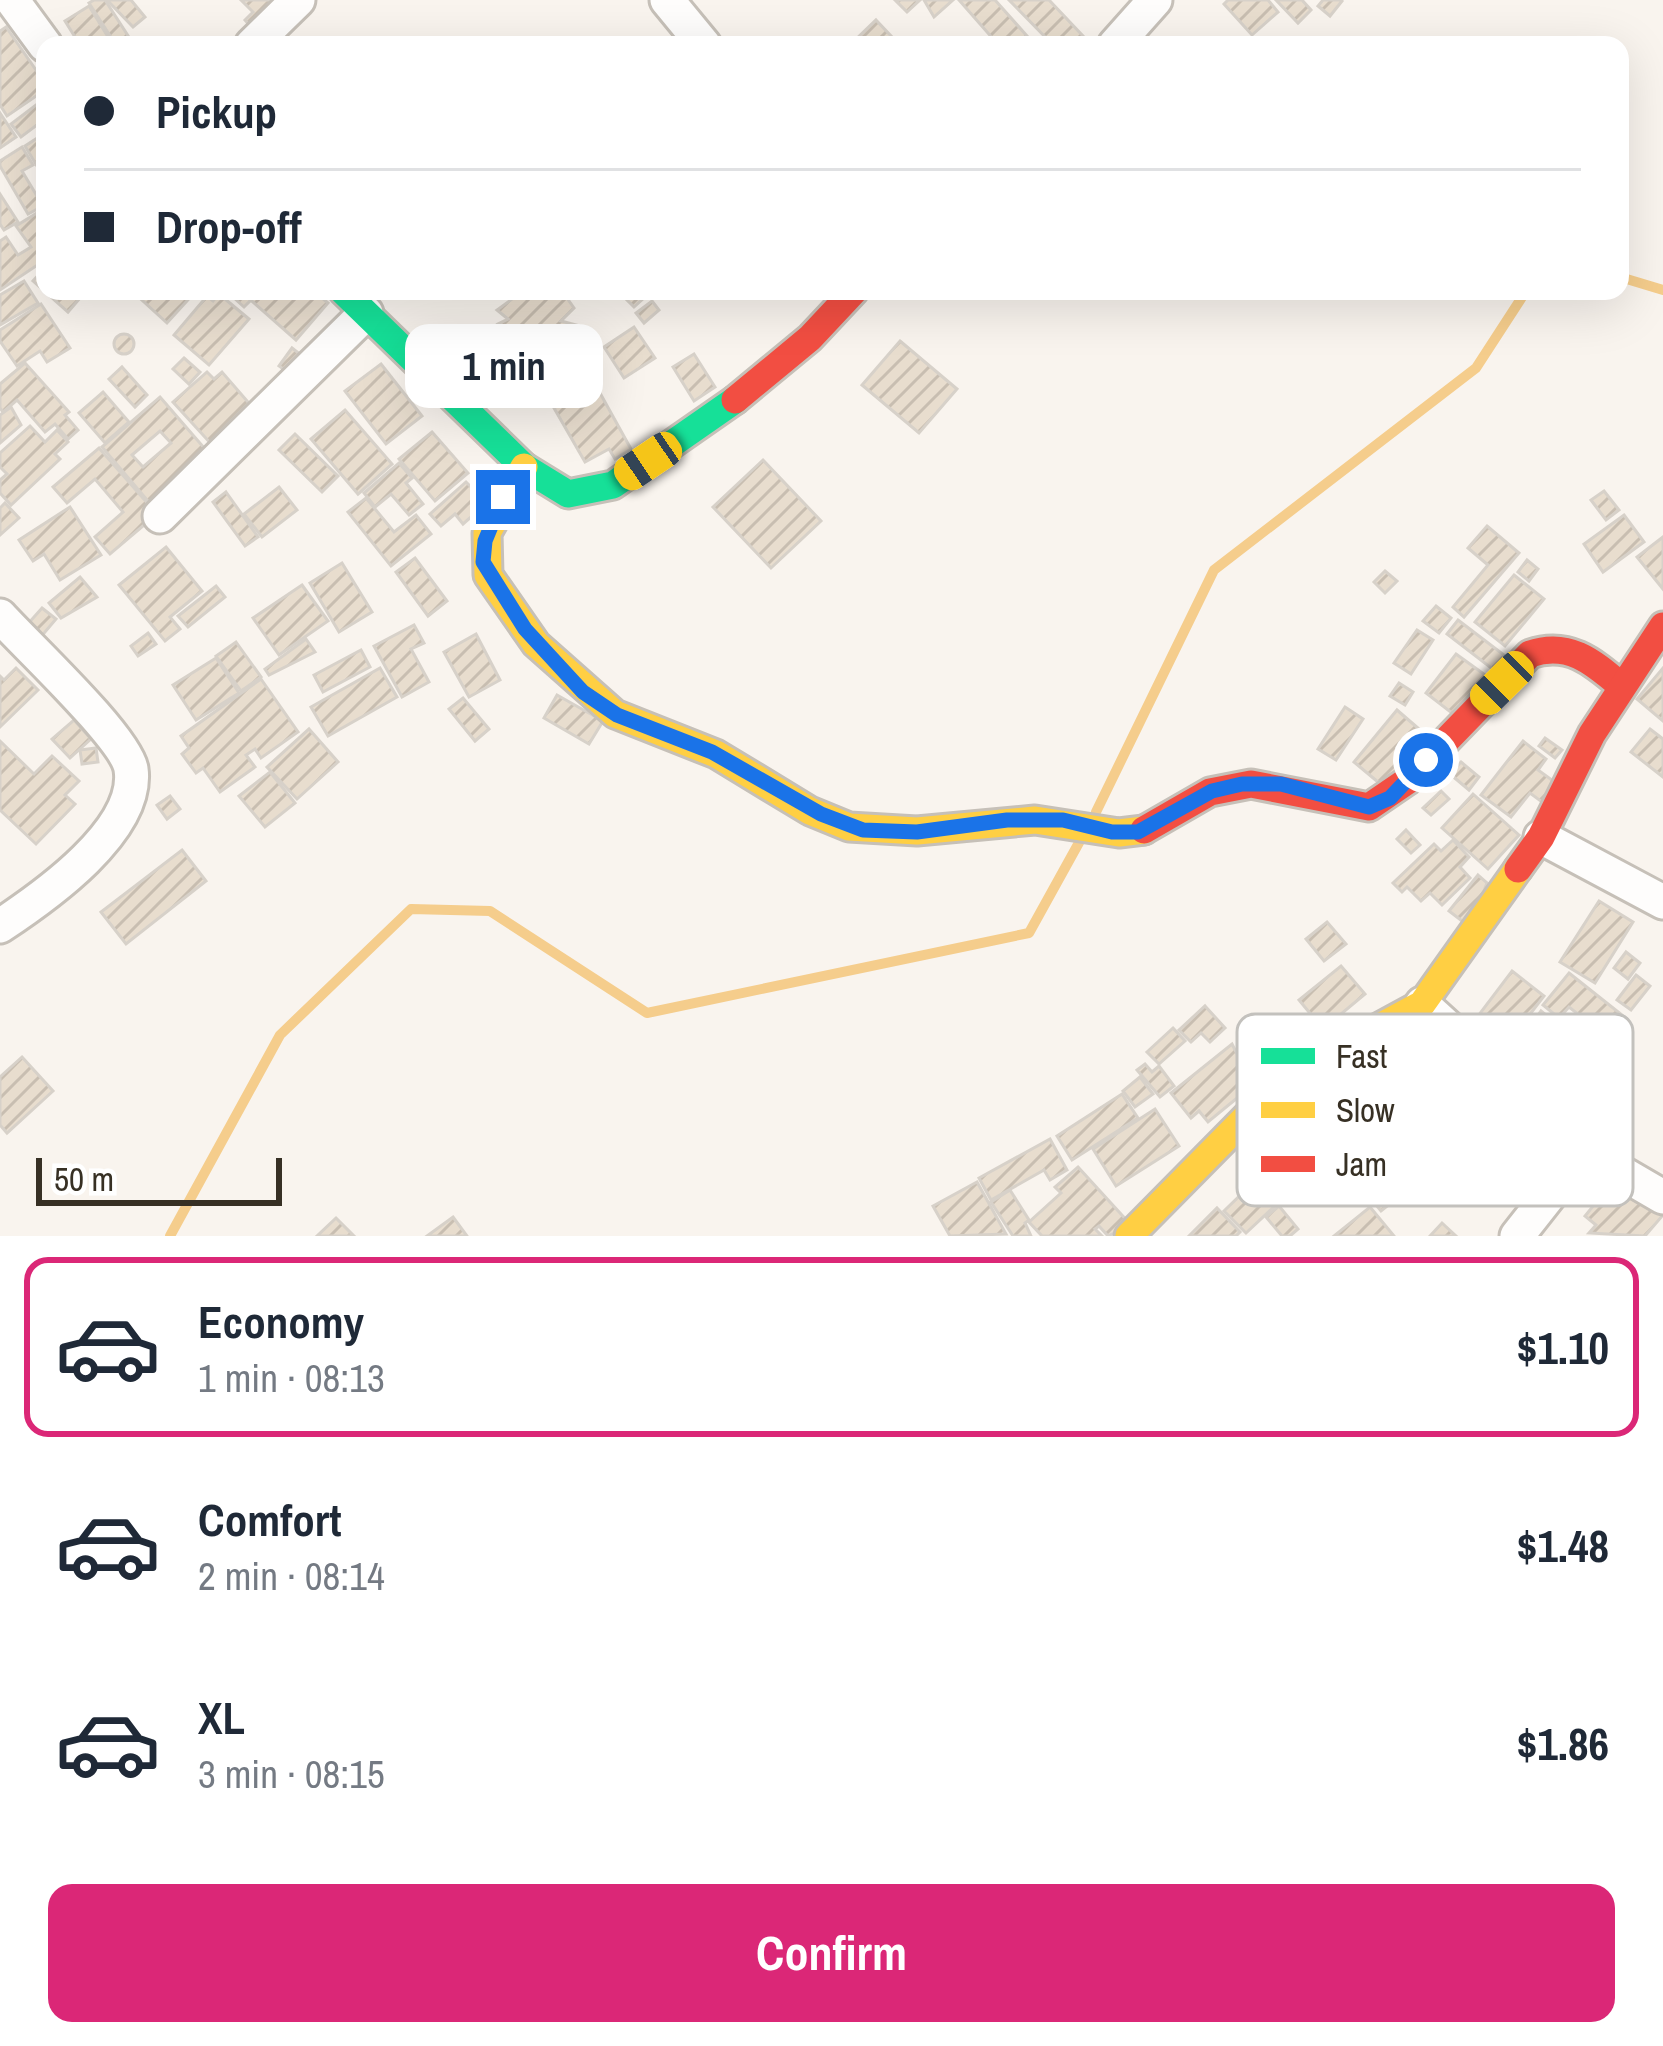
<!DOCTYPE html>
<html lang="en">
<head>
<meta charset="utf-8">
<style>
	:root { --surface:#fff; --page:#f2f2f3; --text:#1f2937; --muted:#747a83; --line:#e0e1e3; --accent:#db2777 }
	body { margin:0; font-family:"Archivo Narrow",sans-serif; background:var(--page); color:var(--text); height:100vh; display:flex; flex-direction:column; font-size:45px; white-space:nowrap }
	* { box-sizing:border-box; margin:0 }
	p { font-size:39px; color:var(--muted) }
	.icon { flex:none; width:66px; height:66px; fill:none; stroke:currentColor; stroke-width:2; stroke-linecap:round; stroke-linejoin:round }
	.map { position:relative; height:1236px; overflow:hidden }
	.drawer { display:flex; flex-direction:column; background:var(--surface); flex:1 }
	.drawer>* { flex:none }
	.banner { position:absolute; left:36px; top:36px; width:1593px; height:264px; border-radius:24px; box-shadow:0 12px 48px #0002; display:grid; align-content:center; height:264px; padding:0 48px; background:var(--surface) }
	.scale { position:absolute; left:36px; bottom:30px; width:246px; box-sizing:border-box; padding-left:12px; border:6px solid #373024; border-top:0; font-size:33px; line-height:42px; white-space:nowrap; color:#373024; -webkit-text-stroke:9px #fff; paint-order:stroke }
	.end { position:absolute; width:54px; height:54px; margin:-27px; border:15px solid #1a73e8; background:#fff; box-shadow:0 0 0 6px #fff }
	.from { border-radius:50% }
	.bubble { position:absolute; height:84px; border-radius:24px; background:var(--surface); box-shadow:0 12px 48px #0002; font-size:39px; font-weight:700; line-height:84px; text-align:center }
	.car { position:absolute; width:36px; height:72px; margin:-36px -18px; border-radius:15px; box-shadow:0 0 9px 3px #0007; background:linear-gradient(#f5c518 24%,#345 0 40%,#f5c518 0 76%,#345 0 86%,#f5c518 0) }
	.banner b { display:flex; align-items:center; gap:42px; height:114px; font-size:45px }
	.banner b+b { border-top:3px solid var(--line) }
	.banner i { width:30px; height:30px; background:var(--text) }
	ul { padding:21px 0 0; list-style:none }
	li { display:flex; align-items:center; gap:36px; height:180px; margin:0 24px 18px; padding:0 24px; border:6px solid transparent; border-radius:24px }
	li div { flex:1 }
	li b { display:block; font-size:45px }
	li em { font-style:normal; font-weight:700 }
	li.selected { border-color:var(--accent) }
	li>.icon { width:108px; height:108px; stroke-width:1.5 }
	.button { display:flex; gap:24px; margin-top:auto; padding:24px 48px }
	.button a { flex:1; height:138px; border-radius:24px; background:var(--accent); color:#fff; font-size:48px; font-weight:700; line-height:138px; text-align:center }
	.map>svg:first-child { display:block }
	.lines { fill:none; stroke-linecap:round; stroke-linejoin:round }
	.stream { stroke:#f5cd8c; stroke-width:10 }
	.building { fill:url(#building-hatch); stroke:#d7d1c9; stroke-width:3; fill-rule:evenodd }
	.street-casing { stroke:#c6c0b8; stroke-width:39 }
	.fast-casing { stroke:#c6c0b8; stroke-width:33 }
	.slow-casing { stroke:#c6c0b8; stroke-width:33 }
	.jam-casing { stroke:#c6c0b8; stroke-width:33 }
	.street { stroke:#fefdfc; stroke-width:33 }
	.fast { stroke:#16e098; stroke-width:27 }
	.slow { stroke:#ffcf43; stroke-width:27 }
	.jam { stroke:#f24e42; stroke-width:27 }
	.route { stroke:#1a73e8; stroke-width:15 }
	.key { fill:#fff; stroke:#c3c1bd; stroke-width:3 }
	.key-label { font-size:33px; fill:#373024 }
</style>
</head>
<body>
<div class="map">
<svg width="1663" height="1236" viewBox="0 0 1663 1236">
	<defs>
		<pattern id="building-hatch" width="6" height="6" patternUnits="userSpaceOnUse" patternTransform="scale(3)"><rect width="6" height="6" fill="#e8ddce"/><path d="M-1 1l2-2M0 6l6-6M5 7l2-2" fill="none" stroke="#c8beb1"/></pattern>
	</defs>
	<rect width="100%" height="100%" fill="#f9f4ee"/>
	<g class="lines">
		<g class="stream">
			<polyline points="1620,277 1663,290"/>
			<polyline points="1096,812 1214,570 1476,368 1526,291"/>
			<polyline points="170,1236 280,1035 411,909 490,911 647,1013 1029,933 1081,839"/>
		</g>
	</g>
	<g class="building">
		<polygon points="94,0 105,0 134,45 116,45 89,3"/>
		<polygon points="107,0 131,0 145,17 133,27"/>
		<polygon points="241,0 280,0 252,28 245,20 253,12"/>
		<polygon points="895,0 920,0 907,12"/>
		<polygon points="924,0 953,0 934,17"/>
		<polygon points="959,0 995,0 1035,45 990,45 995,41"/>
		<polygon points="1009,0 1049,0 1083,36 1074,45 1053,45"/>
		<polygon points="1228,0 1268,0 1278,12 1252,35 1224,4"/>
		<polygon points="1276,0 1302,0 1311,10 1298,23"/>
		<polygon points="1323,0 1341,0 1342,1 1330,16 1318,6"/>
		<polygon points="89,6 113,45 80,45 65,21"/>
		<polygon points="876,20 891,36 881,45 850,45"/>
		<polygon points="6,27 45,83 45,90 7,116 0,105 0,31"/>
		<polygon points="40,102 45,119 21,137 11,124"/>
		<polygon points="0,113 16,137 0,148"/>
		<polygon points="45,133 45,161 37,166 25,146"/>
		<polygon points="22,147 33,165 22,171 43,206 28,214 0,166 0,161"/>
		<polygon points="0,194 18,222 4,230 0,224"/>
		<polygon points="45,208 45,260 0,290 0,241 6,237 18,255 31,247 16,226"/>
		<polygon points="45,268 45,291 86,291 68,312 33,281"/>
		<polygon points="24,281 38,303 0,325 0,295"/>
		<polygon points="132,291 196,291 167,323"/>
		<polygon points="239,291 248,293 250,301 244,307 233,297"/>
		<polygon points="251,291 314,291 328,303 296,340 246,296"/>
		<polygon points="523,291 562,291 574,308 561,321 580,326 586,340 535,388 520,367 523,362 502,341 510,336 498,324 508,319 497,310"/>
		<polygon points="631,291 646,296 634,307 624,297"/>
		<polygon points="219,294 249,319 209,365 174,335 207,296 213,301"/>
		<polygon points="652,301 659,310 644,323 636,313"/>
		<polygon points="41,304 70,348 47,362 40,351 17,366 0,341 0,330"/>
		<polygon points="634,327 655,358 624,378 604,347"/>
		<circle cx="124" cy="344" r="10"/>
		<polygon points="900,341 957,389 919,433 862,385"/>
		<polygon points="292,348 305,358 293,376 279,366"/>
		<polygon points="694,354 715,387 694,401 673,367"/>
		<polygon points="184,358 200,372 189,384 173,369"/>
		<polygon points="25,363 69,412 65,415 78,430 68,439 55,424 45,432 17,400 3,412 0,408 0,384"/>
		<polygon points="381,364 422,416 386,444 345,391"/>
		<polygon points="122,367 147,395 135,407 109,379"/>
		<polygon points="207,372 214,379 222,372 254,409 213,446 173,402"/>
		<polygon points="595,384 631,449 615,459 609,449 585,462 554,408"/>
		<polygon points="103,392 129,422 105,443 79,413"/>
		<path d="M 160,397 L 212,457 L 153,507 L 102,447 ZM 160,431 L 171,443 L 143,467 L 132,455 Z"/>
		<polygon points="11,407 21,425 0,443 0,415"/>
		<polygon points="345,410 392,464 358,494 311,439"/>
		<polygon points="30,426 45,442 57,430 68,442 55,454 60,459 11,505 0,493 0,480 7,474 0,467 0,453"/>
		<polygon points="432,432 468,473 435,501 399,459"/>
		<polygon points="295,434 338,476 322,492 279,450"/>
		<polygon points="99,448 157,514 110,554 95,537 123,512 95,479 67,503 53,487"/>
		<polygon points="763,460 821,521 771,568 713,507"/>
		<polygon points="399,463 412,478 406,483 423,504 409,515 391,494 375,507 364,493"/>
		<polygon points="466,482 474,490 482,482 495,496 463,524 455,514 441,526 430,514"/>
		<polygon points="279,487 297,510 262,537 244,514"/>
		<polygon points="1604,491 1619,510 1606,520 1591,500"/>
		<polygon points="226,492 258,537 245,546 213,502"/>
		<polygon points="366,498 394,532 416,515 431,534 391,566 348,512"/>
		<polygon points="5,503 19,518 0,535 0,508"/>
		<polygon points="70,507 101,555 60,580 44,554 33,561 19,540"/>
		<polygon points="1624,515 1644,542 1603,572 1584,544"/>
		<polygon points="1487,526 1519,553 1464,617 1453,607 1488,565 1468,548"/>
		<polygon points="1663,537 1663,589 1637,557"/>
		<polygon points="166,547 202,591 170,617 180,629 165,641 119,585"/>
		<polygon points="415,558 447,601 428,616 396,572"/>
		<polygon points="1527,560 1538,569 1529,581 1518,572"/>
		<polygon points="342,563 372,612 339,632 310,583"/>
		<polygon points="1385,571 1397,581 1385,593 1374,582"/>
		<polygon points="1514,575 1544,599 1505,646 1475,622"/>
		<polygon points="80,577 97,597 61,618 49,603"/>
		<polygon points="302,585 328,621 279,655 253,618"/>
		<polygon points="216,586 225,597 188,627 178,616"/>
		<polygon points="1436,606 1451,618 1439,633 1423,621"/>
		<polygon points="42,608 56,619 40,638 26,626"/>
		<polygon points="1458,620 1504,655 1499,674 1447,634"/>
		<polygon points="414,625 424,643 411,649 429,682 402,697 374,646"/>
		<polygon points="1417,630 1433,640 1411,674 1394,663"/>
		<polygon points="148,633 156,644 138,656 131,646"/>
		<polygon points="476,634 500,680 469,697 444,652"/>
		<polygon points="306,639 315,652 269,675 265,669"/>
		<polygon points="236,642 261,677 241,691 216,656"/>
		<polygon points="361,650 370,667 323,692 314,675"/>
		<polygon points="1456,654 1488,677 1457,717 1426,693"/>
		<polygon points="216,658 239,693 196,720 173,685"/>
		<polygon points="16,668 38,690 0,727 0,676 4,680"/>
		<polygon points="380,668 397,697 328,736 311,707"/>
		<polygon points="1663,668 1663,721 1637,699"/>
		<polygon points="261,679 298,732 261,758 255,749 246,755 255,767 220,792 203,768 196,773 182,754 189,748 181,736"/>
		<polygon points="1399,683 1413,692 1405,705 1390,696"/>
		<polygon points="557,695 603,721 589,744 544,718"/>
		<polygon points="463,698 489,729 475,741 449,709"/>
		<polygon points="1345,707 1363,719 1336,760 1318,749"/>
		<polygon points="1397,710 1426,735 1384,787 1354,762"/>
		<polygon points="74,720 91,739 70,758 52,739"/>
		<polygon points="309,729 338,762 297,799 267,767"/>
		<polygon points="1650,729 1663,739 1663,777 1631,752"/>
		<polygon points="1545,738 1562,750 1555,758 1539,746"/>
		<polygon points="0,741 34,774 52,756 79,781 65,795 75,804 36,844 0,810"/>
		<polygon points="1523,741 1546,759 1538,770 1556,783 1542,802 1530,793 1511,817 1481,795"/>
		<polygon points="96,748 98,762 82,764 80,750"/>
		<polygon points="1461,762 1479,777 1469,790 1450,774"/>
		<polygon points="270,772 295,803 265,827 239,796"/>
		<polygon points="1441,791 1449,799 1431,815 1423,808"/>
		<polygon points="1473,794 1519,835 1488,869 1442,828"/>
		<polygon points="170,796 180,809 167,819 157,805"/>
		<polygon points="1406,830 1420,845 1411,853 1397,839"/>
		<polygon points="1453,840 1469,857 1460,867 1470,878 1442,905 1430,893 1421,901 1407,887 1402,892 1393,883 1434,844 1441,851"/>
		<polygon points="182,850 206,881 126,944 101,912"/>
		<polygon points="1478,875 1487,883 1470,927 1449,911"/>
		<polygon points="1599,901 1633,922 1595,983 1560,962"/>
		<polygon points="1327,922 1346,944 1324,961 1306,939"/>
		<polygon points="1626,952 1640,963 1628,979 1614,968"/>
		<polygon points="1341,966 1365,994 1323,1029 1299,1000"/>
		<polygon points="1512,971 1544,996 1504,1048 1472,1024"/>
		<polygon points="1569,973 1627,1019 1611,1040 1569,1007 1559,1018 1543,1005"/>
		<polygon points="1636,975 1650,986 1631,1010 1617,1000"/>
		<polygon points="1205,1006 1225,1028 1210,1042 1201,1033 1191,1042 1179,1030"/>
		<polygon points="1541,1011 1556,1023 1562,1016 1605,1049 1570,1096 1511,1051"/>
		<polygon points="1173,1028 1185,1041 1159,1064 1147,1052"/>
		<polygon points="1232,1044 1253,1085 1208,1122 1199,1111 1191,1118 1171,1093"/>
		<polygon points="22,1057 53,1091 7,1133 0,1125 0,1077"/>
		<polygon points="1145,1064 1152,1072 1159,1066 1174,1086 1160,1097 1137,1070"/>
		<polygon points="1140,1077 1153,1094 1135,1107 1123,1091"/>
		<polygon points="1122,1094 1138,1118 1072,1160 1057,1136"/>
		<polygon points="1155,1109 1179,1146 1116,1186 1093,1149"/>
		<polygon points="1399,1136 1429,1173 1381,1211 1351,1175"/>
		<polygon points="1050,1139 1067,1170 1050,1180 1044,1170 991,1200 979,1178"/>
		<polygon points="1078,1167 1131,1225 1108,1236 1099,1226 1095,1229 1102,1236 1042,1236 1029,1222 1061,1193 1055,1187"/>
		<polygon points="1616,1178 1663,1207 1663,1215 1645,1236 1589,1233 1596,1225 1585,1216"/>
		<polygon points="1257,1179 1279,1202 1246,1233 1224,1211"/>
		<polygon points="977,1182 1006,1234 950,1236 933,1206"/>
		<polygon points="1010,1190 1029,1220 1025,1223 1031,1236 1013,1236 991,1202"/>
		<polygon points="1279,1206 1298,1229 1290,1236 1282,1236 1266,1217"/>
		<polygon points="1370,1207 1394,1236 1334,1236"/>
		<polygon points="1217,1208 1240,1232 1236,1236 1189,1236"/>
		<polygon points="453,1217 467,1236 427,1236"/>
		<polygon points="336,1218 354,1236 317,1236"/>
		<polygon points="1442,1223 1456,1236 1430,1236"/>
	</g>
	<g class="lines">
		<g class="street-casing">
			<g id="street">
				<polyline points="12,0 45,45"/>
				<polyline points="667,0 704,45"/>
				<polyline points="252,45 298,0"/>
				<polyline points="1115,45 1155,0"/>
				<polyline points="160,516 366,313"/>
				<path d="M 0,616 C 26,645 126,738 131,769 C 140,830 44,897 0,926"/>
				<polyline points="1541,837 1663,902"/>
				<polyline points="1422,1004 1584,1151 1663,1197"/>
				<polyline points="1517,1236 1584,1151"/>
			</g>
		</g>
		<g class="fast-casing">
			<polyline id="fast" points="343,291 524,467 568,494 613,485 735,400"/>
		</g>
		<g class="slow-casing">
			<g id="slow">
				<polyline points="524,467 487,533 488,575 536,644 615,714 716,754 810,811 849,827 917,831 1035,820 1119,833 1144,830"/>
				<polyline points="1129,1236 1284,1079 1422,1004 1518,869"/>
			</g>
		</g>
		<g class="jam-casing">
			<g id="jam">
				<polyline points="735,400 810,338 854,291"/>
				<path d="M 1144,830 L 1210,792 L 1251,784 L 1369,807 L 1407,781 L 1530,654 C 1568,641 1592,661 1620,685"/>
				<polyline points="1518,869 1541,837 1592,734 1663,626"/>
			</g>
		</g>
		<use href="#street" class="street"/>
		<use href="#fast" class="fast"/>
		<use href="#slow" class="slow"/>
		<use href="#jam" class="jam"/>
	</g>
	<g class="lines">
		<polyline class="route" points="503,497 485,541 483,562 525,629 583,692 617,715 712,752 821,814 863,830 917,832 1007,820 1063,820 1112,832 1138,832 1212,791 1242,784 1281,784 1369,807 1390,798 1426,760"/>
	</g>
	<rect x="1237" y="1014" width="396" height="192" rx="18" class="key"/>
	<rect x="1261" y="1048" width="54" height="16" fill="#16e098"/>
	<rect x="1261" y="1102" width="54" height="16" fill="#ffcf43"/>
	<rect x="1261" y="1156" width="54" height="16" fill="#f24e42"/>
	<g class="key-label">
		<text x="1336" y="1068">Fast</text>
		<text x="1336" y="1122">Slow</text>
		<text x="1336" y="1176">Jam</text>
	</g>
</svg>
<div class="scale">50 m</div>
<i class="end from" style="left:1426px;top:760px"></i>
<i class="end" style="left:503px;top:497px"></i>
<div class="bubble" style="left:405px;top:324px;width:198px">1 min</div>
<i class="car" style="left:648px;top:461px;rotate:236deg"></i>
<i class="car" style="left:1502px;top:683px;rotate:225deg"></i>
<div class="banner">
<b><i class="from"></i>Pickup</b>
<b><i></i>Drop-off</b>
</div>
</div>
<section class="drawer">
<ul>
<li class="selected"><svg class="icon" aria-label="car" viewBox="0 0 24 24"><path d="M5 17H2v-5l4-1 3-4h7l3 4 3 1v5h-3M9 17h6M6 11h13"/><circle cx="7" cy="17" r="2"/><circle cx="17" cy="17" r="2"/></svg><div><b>Economy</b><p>1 min · 08:13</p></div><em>$1.10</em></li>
<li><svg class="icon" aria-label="car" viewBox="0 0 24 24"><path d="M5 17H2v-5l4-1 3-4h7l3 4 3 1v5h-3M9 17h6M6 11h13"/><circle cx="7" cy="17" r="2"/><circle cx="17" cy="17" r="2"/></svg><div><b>Comfort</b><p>2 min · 08:14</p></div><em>$1.48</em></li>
<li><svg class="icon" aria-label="car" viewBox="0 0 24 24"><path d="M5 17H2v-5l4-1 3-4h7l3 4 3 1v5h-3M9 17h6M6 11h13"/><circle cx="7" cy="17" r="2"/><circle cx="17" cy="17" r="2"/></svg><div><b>XL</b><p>3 min · 08:15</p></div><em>$1.86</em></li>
</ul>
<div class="button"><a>Confirm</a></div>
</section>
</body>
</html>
